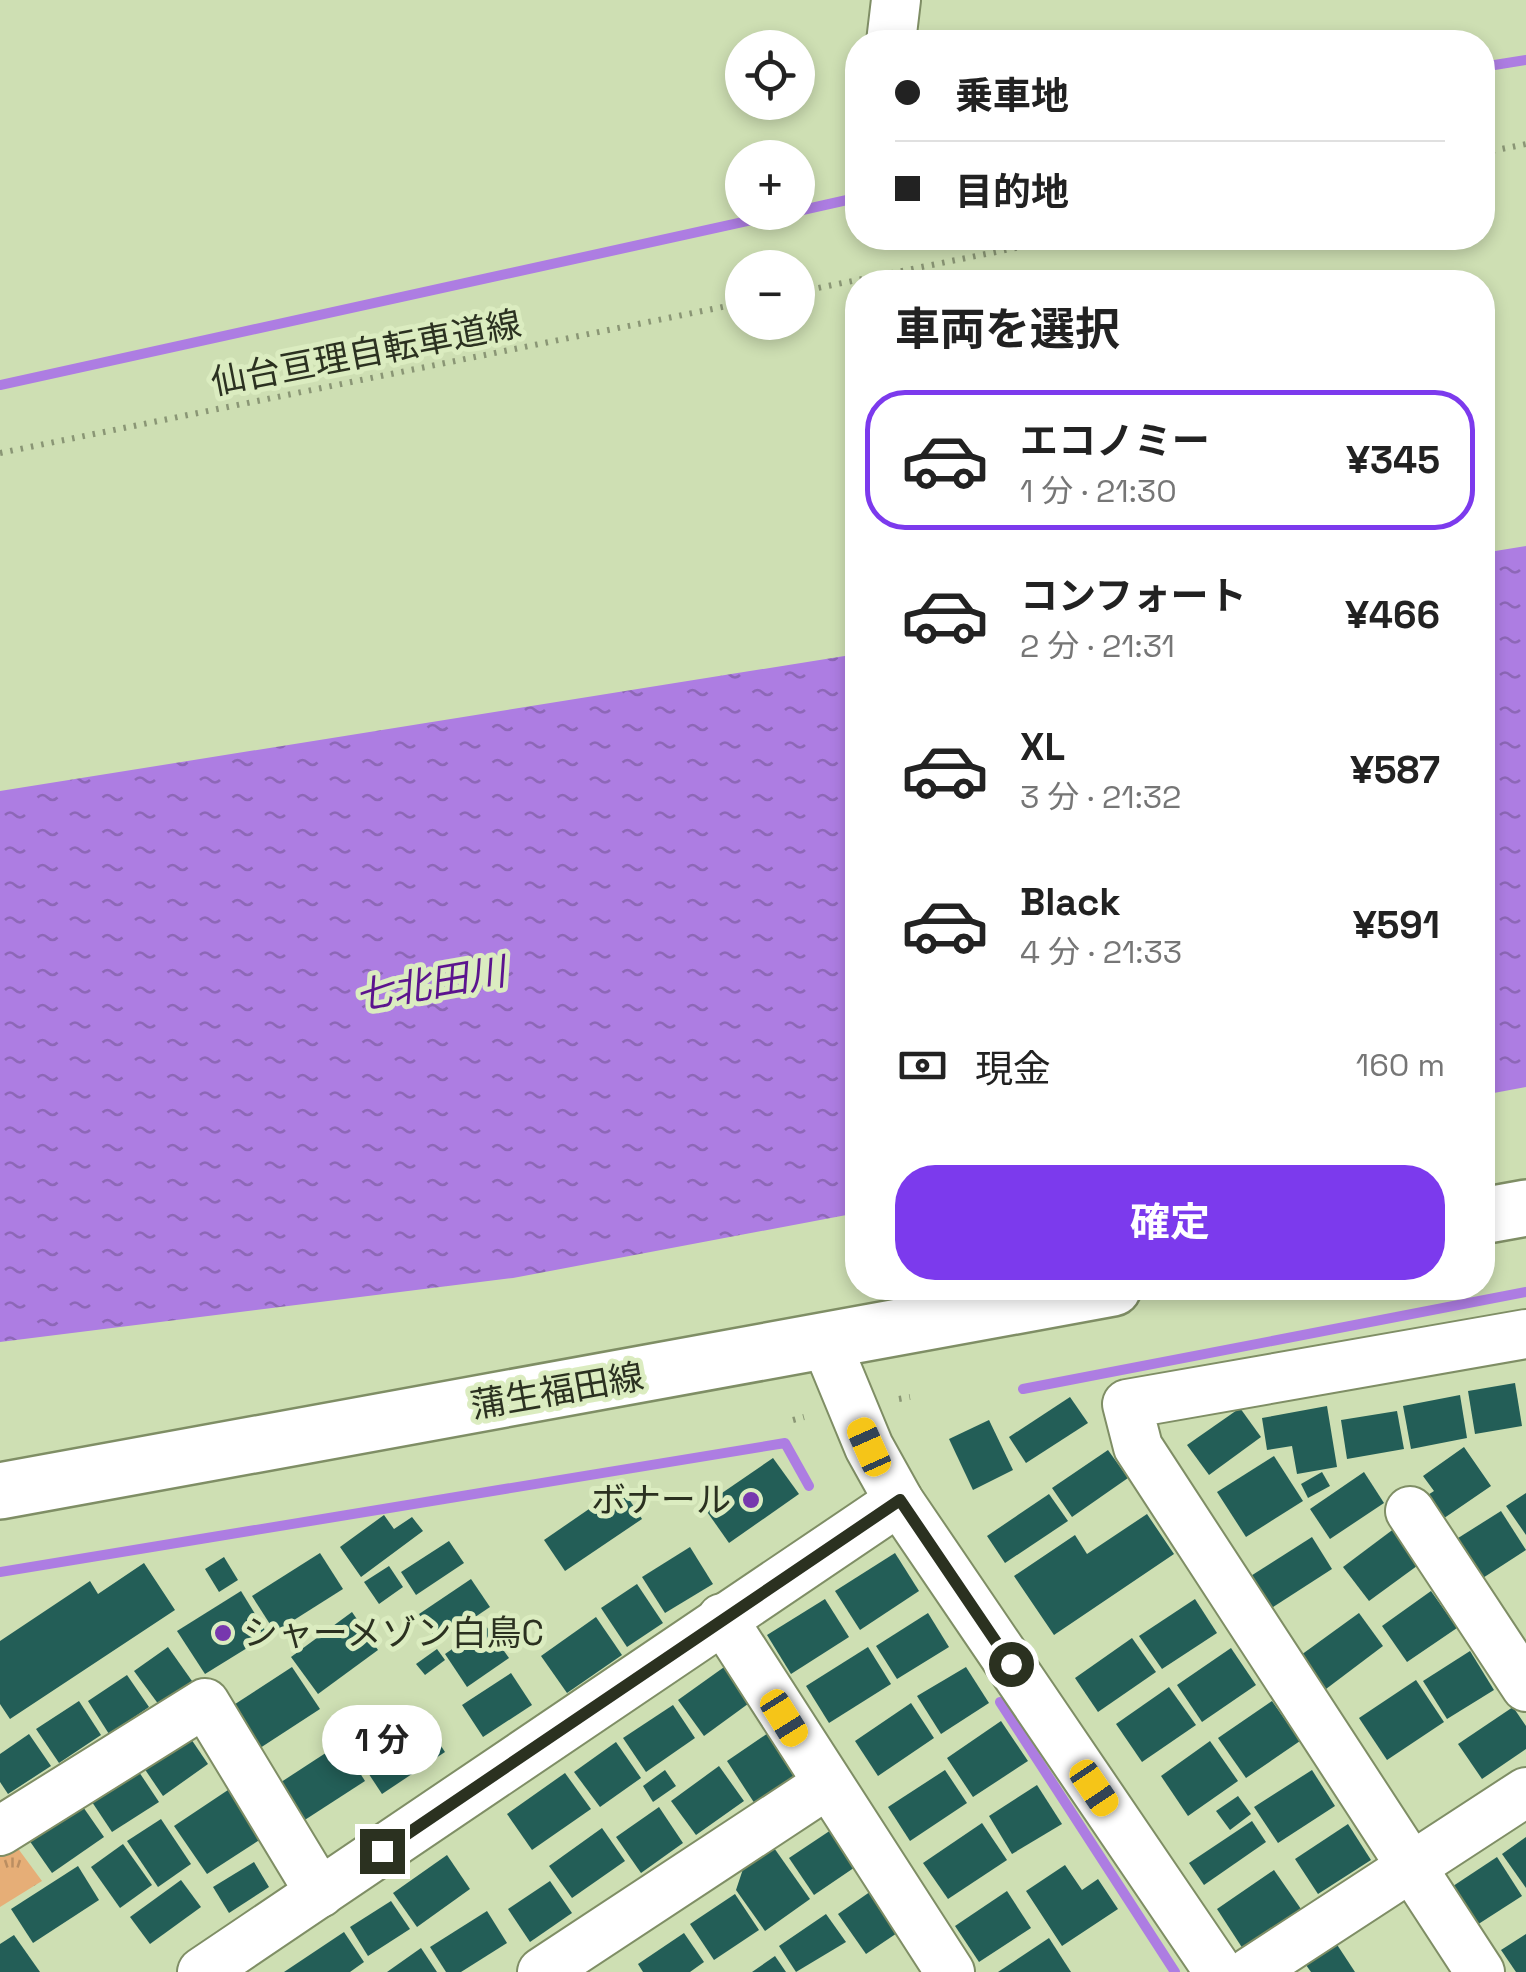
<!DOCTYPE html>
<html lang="ja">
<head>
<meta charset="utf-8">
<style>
	:root { --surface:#fff; --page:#f2f2f2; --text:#222; --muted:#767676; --line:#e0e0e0; --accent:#7c3aed }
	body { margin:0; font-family:"Space Grotesk","Noto Sans JP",sans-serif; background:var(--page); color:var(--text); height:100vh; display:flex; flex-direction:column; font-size:38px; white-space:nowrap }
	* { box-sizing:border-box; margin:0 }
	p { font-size:32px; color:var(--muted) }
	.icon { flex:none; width:55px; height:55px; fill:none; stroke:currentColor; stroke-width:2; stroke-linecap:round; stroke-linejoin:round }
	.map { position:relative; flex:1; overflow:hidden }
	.drawer { position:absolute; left:845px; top:270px; width:650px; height:1030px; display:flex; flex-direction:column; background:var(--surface); border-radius:40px; box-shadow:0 5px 15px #0003 }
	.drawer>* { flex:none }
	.banner { position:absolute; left:845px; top:30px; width:650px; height:220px; border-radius:40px; box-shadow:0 5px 15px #0003; display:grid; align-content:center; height:220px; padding:0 50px; background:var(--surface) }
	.buttons { position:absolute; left:725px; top:30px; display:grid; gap:20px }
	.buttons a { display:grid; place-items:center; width:90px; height:90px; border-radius:50%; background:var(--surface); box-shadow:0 5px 15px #0003; font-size:50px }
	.end { position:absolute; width:45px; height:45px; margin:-22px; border:12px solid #2b3120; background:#fff; box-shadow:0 0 0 5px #fff }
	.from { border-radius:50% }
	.bubble { position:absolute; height:70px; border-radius:35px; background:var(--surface); box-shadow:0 5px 15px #0003; font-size:32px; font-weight:700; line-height:70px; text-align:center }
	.car { position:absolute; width:30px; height:60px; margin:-30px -15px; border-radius:12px; box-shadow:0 0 8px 2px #0007; background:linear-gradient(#f5c518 24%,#345 0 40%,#f5c518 0 76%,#345 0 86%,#f5c518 0) }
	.banner b { display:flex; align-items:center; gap:35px; height:95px; font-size:38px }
	.banner b+b { border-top:2px solid var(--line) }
	.banner i { width:25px; height:25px; background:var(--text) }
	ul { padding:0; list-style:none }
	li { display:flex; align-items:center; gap:30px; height:140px; margin:0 20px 15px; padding:0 30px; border:5px solid transparent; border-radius:40px }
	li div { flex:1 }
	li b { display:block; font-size:38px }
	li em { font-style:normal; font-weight:700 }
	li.on { border-color:var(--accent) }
	li>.icon { width:90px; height:90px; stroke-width:1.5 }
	h2 { padding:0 50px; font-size:45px; line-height:120px }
	.pay { display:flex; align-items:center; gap:25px; height:110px; padding:0 50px; font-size:38px }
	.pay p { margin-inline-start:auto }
	.cta { display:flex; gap:20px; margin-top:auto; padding:20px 50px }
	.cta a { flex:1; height:115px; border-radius:40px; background:var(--accent); color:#fff; font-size:40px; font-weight:700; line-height:115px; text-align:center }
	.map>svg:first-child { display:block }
	.park { fill:url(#park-tufts) }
	.water { fill:url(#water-ripples) }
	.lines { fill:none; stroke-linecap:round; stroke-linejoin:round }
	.stream { stroke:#ad7de2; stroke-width:10 }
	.building { fill:#235e57 }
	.minor-casing { stroke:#7f8e65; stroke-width:52 }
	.major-casing { stroke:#7f8e65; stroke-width:60 }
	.path { stroke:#8a9675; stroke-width:6; stroke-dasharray:2.5 8; stroke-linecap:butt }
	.minor { stroke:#fff; stroke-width:48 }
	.major { stroke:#fff; stroke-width:55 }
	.route { stroke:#2b3120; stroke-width:12 }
	.poi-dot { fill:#7738ae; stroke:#dbecc0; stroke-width:4 }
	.labels { text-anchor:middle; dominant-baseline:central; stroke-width:10; stroke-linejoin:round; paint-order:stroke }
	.street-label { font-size:35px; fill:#2b3120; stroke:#dbecc0 }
	.poi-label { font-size:35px; fill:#2b3120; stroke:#dbecc0; text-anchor:end }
	.water-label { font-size:38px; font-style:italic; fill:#5b148e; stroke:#dbecc0 }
</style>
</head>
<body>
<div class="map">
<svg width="1526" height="1972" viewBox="0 0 1526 1972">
	<defs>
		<pattern id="park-tufts" width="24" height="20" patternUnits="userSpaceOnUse" patternTransform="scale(2.5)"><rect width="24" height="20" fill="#e6ae77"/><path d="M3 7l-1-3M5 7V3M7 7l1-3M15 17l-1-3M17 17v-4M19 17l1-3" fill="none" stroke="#bb8e61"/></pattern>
		<pattern id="water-ripples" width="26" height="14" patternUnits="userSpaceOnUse" patternTransform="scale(2.5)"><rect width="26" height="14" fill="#ad7de2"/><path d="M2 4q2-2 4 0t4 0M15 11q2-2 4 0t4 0" fill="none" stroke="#8d67b7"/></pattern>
	</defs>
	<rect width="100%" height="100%" fill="#cedfb3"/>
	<polygon class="park" points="11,1839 42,1881 0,1907 0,1847"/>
	<g class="water">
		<polygon points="1526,546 1526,1087 1483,1095 1483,553"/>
		<polygon points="857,654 857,1213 513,1278 0,1342 0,791"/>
	</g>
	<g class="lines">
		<g class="stream">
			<polyline points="1482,67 1526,60"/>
			<polyline points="798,211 847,200"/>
			<polyline points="0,385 789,212"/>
			<polyline points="1023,1389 1526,1292"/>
			<polyline points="0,1572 785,1443 809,1486"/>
			<polyline points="1000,1702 1175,1972"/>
		</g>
	</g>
	<g class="building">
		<polygon points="1515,1383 1522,1426 1475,1434 1468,1391"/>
		<polygon points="1460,1395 1467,1438 1411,1449 1403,1406"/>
		<polygon points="1070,1397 1088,1423 1026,1463 1009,1437"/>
		<polygon points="1327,1406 1337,1467 1297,1474 1292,1446 1267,1450 1262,1418"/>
		<polygon points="1240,1408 1261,1437 1209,1475 1187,1445"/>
		<polygon points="1397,1411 1404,1449 1347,1459 1341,1420"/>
		<polygon points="989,1420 1013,1470 973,1490 949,1439"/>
		<polygon points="1464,1447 1491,1486 1434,1525 1417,1502 1434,1491 1423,1476"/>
		<polygon points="1108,1450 1128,1478 1072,1517 1052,1488"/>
		<polygon points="1274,1456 1303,1501 1246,1537 1217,1492"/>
		<polygon points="773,1458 799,1494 729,1543 703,1506"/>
		<polygon points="1322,1472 1330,1486 1308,1498 1301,1484"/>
		<polygon points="1364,1472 1384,1503 1330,1539 1310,1509"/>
		<polygon points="621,1487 642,1519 565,1571 544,1540"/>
		<polygon points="1526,1493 1526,1535 1506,1506"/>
		<polygon points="1049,1494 1068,1521 1005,1563 987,1536"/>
		<polygon points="1501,1511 1526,1550 1472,1585 1447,1545"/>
		<polygon points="1147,1514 1174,1554 1054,1635 1014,1576 1075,1535 1087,1554"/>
		<polygon points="384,1515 394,1529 412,1517 423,1531 361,1577 340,1547"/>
		<polygon points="1395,1528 1421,1563 1369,1601 1343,1567"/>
		<polygon points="1312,1537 1332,1569 1267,1611 1246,1579"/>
		<polygon points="449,1541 464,1563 416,1595 401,1572"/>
		<polygon points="690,1547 713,1584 665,1613 642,1577"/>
		<polygon points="320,1553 343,1589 275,1632 252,1596"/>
		<polygon points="895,1553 919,1591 860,1630 835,1591"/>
		<polygon points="224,1557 238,1580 219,1592 205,1569"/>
		<polygon points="144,1563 175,1610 10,1719 0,1704 0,1641 90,1581 98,1594"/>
		<polygon points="389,1566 403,1587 379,1604 364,1582"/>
		<polygon points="471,1579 490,1607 438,1642 419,1614"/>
		<polygon points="637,1584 663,1623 627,1647 601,1608"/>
		<polygon points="241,1591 268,1635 205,1674 177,1631"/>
		<polygon points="1431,1591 1457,1628 1407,1662 1382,1626"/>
		<polygon points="825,1599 849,1637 791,1674 767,1635"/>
		<polygon points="1195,1599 1217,1633 1162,1669 1139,1636"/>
		<polygon points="352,1612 378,1650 318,1694 291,1657"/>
		<polygon points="928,1613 949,1647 897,1679 876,1646"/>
		<polygon points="1359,1613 1383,1646 1326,1689 1301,1655"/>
		<polygon points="596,1617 622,1655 567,1693 541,1656"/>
		<polygon points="486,1626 509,1658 467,1687 445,1654"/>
		<polygon points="1132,1638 1156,1672 1098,1712 1075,1678"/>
		<polygon points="168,1647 192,1681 159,1705 134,1671"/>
		<polygon points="868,1647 891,1684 829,1723 806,1686"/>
		<polygon points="1231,1648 1256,1685 1202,1722 1177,1685"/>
		<polygon points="437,1649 445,1660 425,1675 416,1664"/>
		<polygon points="1470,1651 1494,1690 1447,1719 1423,1681"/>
		<polygon points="727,1665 752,1701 704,1736 678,1700"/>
		<polygon points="292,1667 320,1709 257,1750 229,1708"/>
		<polygon points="966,1667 989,1703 941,1734 917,1696"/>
		<polygon points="511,1673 532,1705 483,1737 462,1705"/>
		<polygon points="127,1675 149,1707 109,1734 88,1701"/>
		<polygon points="1416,1680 1444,1722 1387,1760 1359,1718"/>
		<polygon points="1169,1687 1196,1725 1142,1762 1116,1724"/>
		<polygon points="79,1701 101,1735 59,1763 36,1729"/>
		<polygon points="1272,1701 1300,1741 1246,1778 1218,1738"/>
		<polygon points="911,1703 934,1738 878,1776 855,1741"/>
		<polygon points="673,1705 695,1738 646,1772 623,1738"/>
		<polygon points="1513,1707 1526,1726 1526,1749 1482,1779 1458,1744"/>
		<polygon points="418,1711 445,1752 382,1794 355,1753"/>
		<polygon points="1001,1721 1028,1761 973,1797 947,1758"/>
		<polygon points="771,1731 800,1775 755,1804 727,1761"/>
		<polygon points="29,1734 51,1766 8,1794 0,1782 0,1754"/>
		<polygon points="189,1736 208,1764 163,1796 144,1768"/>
		<polygon points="1210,1741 1238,1781 1188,1816 1161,1776"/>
		<polygon points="616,1742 641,1778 600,1807 574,1772"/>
		<polygon points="341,1743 365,1781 297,1825 272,1788"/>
		<polygon points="719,1766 744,1801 696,1835 671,1801"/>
		<polygon points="137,1769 159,1802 112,1832 90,1799"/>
		<polygon points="665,1770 676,1786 653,1802 643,1786"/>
		<polygon points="945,1770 967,1803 910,1841 888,1807"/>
		<polygon points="1312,1770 1335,1806 1278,1843 1254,1807"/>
		<polygon points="565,1773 591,1809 532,1850 507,1814"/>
		<polygon points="1037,1785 1062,1824 1012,1854 989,1816"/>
		<polygon points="228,1790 261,1839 207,1874 174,1826"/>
		<polygon points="1238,1796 1251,1814 1230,1830 1216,1811"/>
		<polygon points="81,1804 104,1837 52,1873 29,1840"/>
		<polygon points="659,1807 683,1843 641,1873 616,1837"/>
		<polygon points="161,1819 191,1864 158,1887 127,1841"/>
		<polygon points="1252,1821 1266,1842 1204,1885 1189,1863"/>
		<polygon points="982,1823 1007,1860 948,1899 923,1863"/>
		<polygon points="840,1824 864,1861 814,1895 789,1858"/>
		<polygon points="1348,1824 1371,1860 1318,1894 1295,1859"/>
		<polygon points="602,1828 625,1861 572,1898 549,1866"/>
		<polygon points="1526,1837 1526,1888 1502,1854"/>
		<polygon points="123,1844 152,1885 120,1908 91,1867"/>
		<polygon points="772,1845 810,1899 765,1931 736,1890 745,1863"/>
		<polygon points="447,1855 470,1889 417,1927 393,1893"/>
		<polygon points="1497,1857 1522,1896 1466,1932 1441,1894"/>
		<polygon points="254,1862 269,1887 229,1913 213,1887"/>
		<polygon points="1065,1865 1082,1890 1098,1879 1118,1909 1062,1946 1026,1891"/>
		<polygon points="78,1866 99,1900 33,1943 11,1909"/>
		<polygon points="1274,1870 1301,1909 1243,1949 1217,1909"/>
		<polygon points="181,1880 201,1907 150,1944 130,1917"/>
		<polygon points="550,1881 572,1913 530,1942 508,1909"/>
		<polygon points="877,1887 906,1927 866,1954 838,1914"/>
		<polygon points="1007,1891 1031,1928 979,1962 955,1926"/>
		<polygon points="735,1894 759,1930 714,1960 690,1924"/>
		<polygon points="391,1901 410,1929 368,1956 350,1927"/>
		<polygon points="487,1911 507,1943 461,1972 446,1972 430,1947"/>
		<polygon points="826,1914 846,1942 796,1972 779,1946"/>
		<polygon points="344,1932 364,1962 350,1972 284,1972"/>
		<polygon points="684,1933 704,1962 690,1972 643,1972 638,1964"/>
		<polygon points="1526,1934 1526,1972 1516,1972 1501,1950"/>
		<polygon points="14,1935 40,1972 0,1972 0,1944"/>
		<polygon points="1332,1937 1355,1972 1311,1972 1301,1958"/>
		<polygon points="1049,1938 1071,1972 998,1972"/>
		<polygon points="421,1948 437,1972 387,1972"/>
		<polygon points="775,1956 786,1972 752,1972"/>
	</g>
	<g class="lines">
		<g class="minor-casing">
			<g id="minor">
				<polyline points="891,42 896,0"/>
				<polyline points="826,1343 869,1447 899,1501 1219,1972"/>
				<polyline points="1410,1511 1526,1687"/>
				<polyline points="722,1618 950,1972"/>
				<polyline points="0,1831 205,1703 320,1893"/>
				<polyline points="202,1972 899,1501"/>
				<polyline points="542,1972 826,1785"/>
				<polyline points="1250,1972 1526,1792"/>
				<polyline points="1480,1972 1138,1447 1127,1404 1526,1334"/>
			</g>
		</g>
		<g class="major-casing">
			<g id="major">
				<polyline points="1482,1216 1526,1208"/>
				<polyline points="0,1491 1113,1288"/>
			</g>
		</g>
		<g class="path">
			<polyline points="1482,153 1526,144"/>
			<polyline points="798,292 1065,238"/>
			<polyline points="0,453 742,303"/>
			<polyline points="899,1399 910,1397"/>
			<polyline points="793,1420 804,1417"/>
		</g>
		<use href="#minor" class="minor"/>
		<use href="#major" class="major"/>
	</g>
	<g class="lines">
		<polyline class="route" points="382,1851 900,1500 1011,1664"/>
	</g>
	<g class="poi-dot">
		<circle cx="751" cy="1500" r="10"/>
		<circle cx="223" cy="1633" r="10"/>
	</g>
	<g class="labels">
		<g class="street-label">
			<text transform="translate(366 353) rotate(-11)">仙台亘理自転車道線</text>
			<text transform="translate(557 1391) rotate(-10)">蒲生福田線</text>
		</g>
		<g class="poi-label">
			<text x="731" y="1500">ボナール</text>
			<text x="243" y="1633" text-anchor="start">シャーメゾン白鳥C</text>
		</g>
		<g class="water-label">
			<text transform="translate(430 984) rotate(-10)">七北田川</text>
		</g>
	</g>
</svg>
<div class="buttons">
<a><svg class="icon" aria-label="locate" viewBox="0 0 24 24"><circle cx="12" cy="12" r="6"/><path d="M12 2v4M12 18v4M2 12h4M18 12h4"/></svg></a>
<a>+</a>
<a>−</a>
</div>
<i class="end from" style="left:1011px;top:1664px"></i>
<i class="end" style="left:382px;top:1851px"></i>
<div class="bubble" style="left:322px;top:1705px;width:120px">1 分</div>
<i class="car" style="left:869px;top:1447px;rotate:336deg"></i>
<i class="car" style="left:784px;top:1718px;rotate:148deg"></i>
<i class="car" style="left:1094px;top:1788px;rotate:146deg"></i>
<div class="banner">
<b><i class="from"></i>乗車地</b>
<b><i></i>目的地</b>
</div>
<section class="drawer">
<h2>車両を選択</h2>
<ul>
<li class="on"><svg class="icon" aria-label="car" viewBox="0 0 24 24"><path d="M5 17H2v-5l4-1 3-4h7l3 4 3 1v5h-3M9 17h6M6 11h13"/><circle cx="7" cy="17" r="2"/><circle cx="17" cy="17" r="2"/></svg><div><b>エコノミー</b><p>1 分 · 21:30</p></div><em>¥345</em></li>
<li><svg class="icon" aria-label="car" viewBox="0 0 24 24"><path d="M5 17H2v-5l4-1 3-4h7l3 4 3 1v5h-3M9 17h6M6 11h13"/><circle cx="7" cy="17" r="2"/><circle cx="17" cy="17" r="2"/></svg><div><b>コンフォート</b><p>2 分 · 21:31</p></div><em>¥466</em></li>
<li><svg class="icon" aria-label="car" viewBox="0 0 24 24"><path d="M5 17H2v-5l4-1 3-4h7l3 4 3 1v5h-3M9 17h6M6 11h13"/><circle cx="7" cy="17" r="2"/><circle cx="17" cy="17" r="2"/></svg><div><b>XL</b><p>3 分 · 21:32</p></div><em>¥587</em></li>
<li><svg class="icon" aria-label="car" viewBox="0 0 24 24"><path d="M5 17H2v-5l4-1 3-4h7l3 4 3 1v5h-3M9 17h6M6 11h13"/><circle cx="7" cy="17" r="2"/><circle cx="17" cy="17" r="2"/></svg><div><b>Black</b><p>4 分 · 21:33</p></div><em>¥591</em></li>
</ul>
<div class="pay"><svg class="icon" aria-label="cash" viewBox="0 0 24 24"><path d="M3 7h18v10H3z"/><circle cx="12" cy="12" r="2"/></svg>現金<p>160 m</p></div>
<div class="cta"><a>確定</a></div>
</section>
</div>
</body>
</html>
